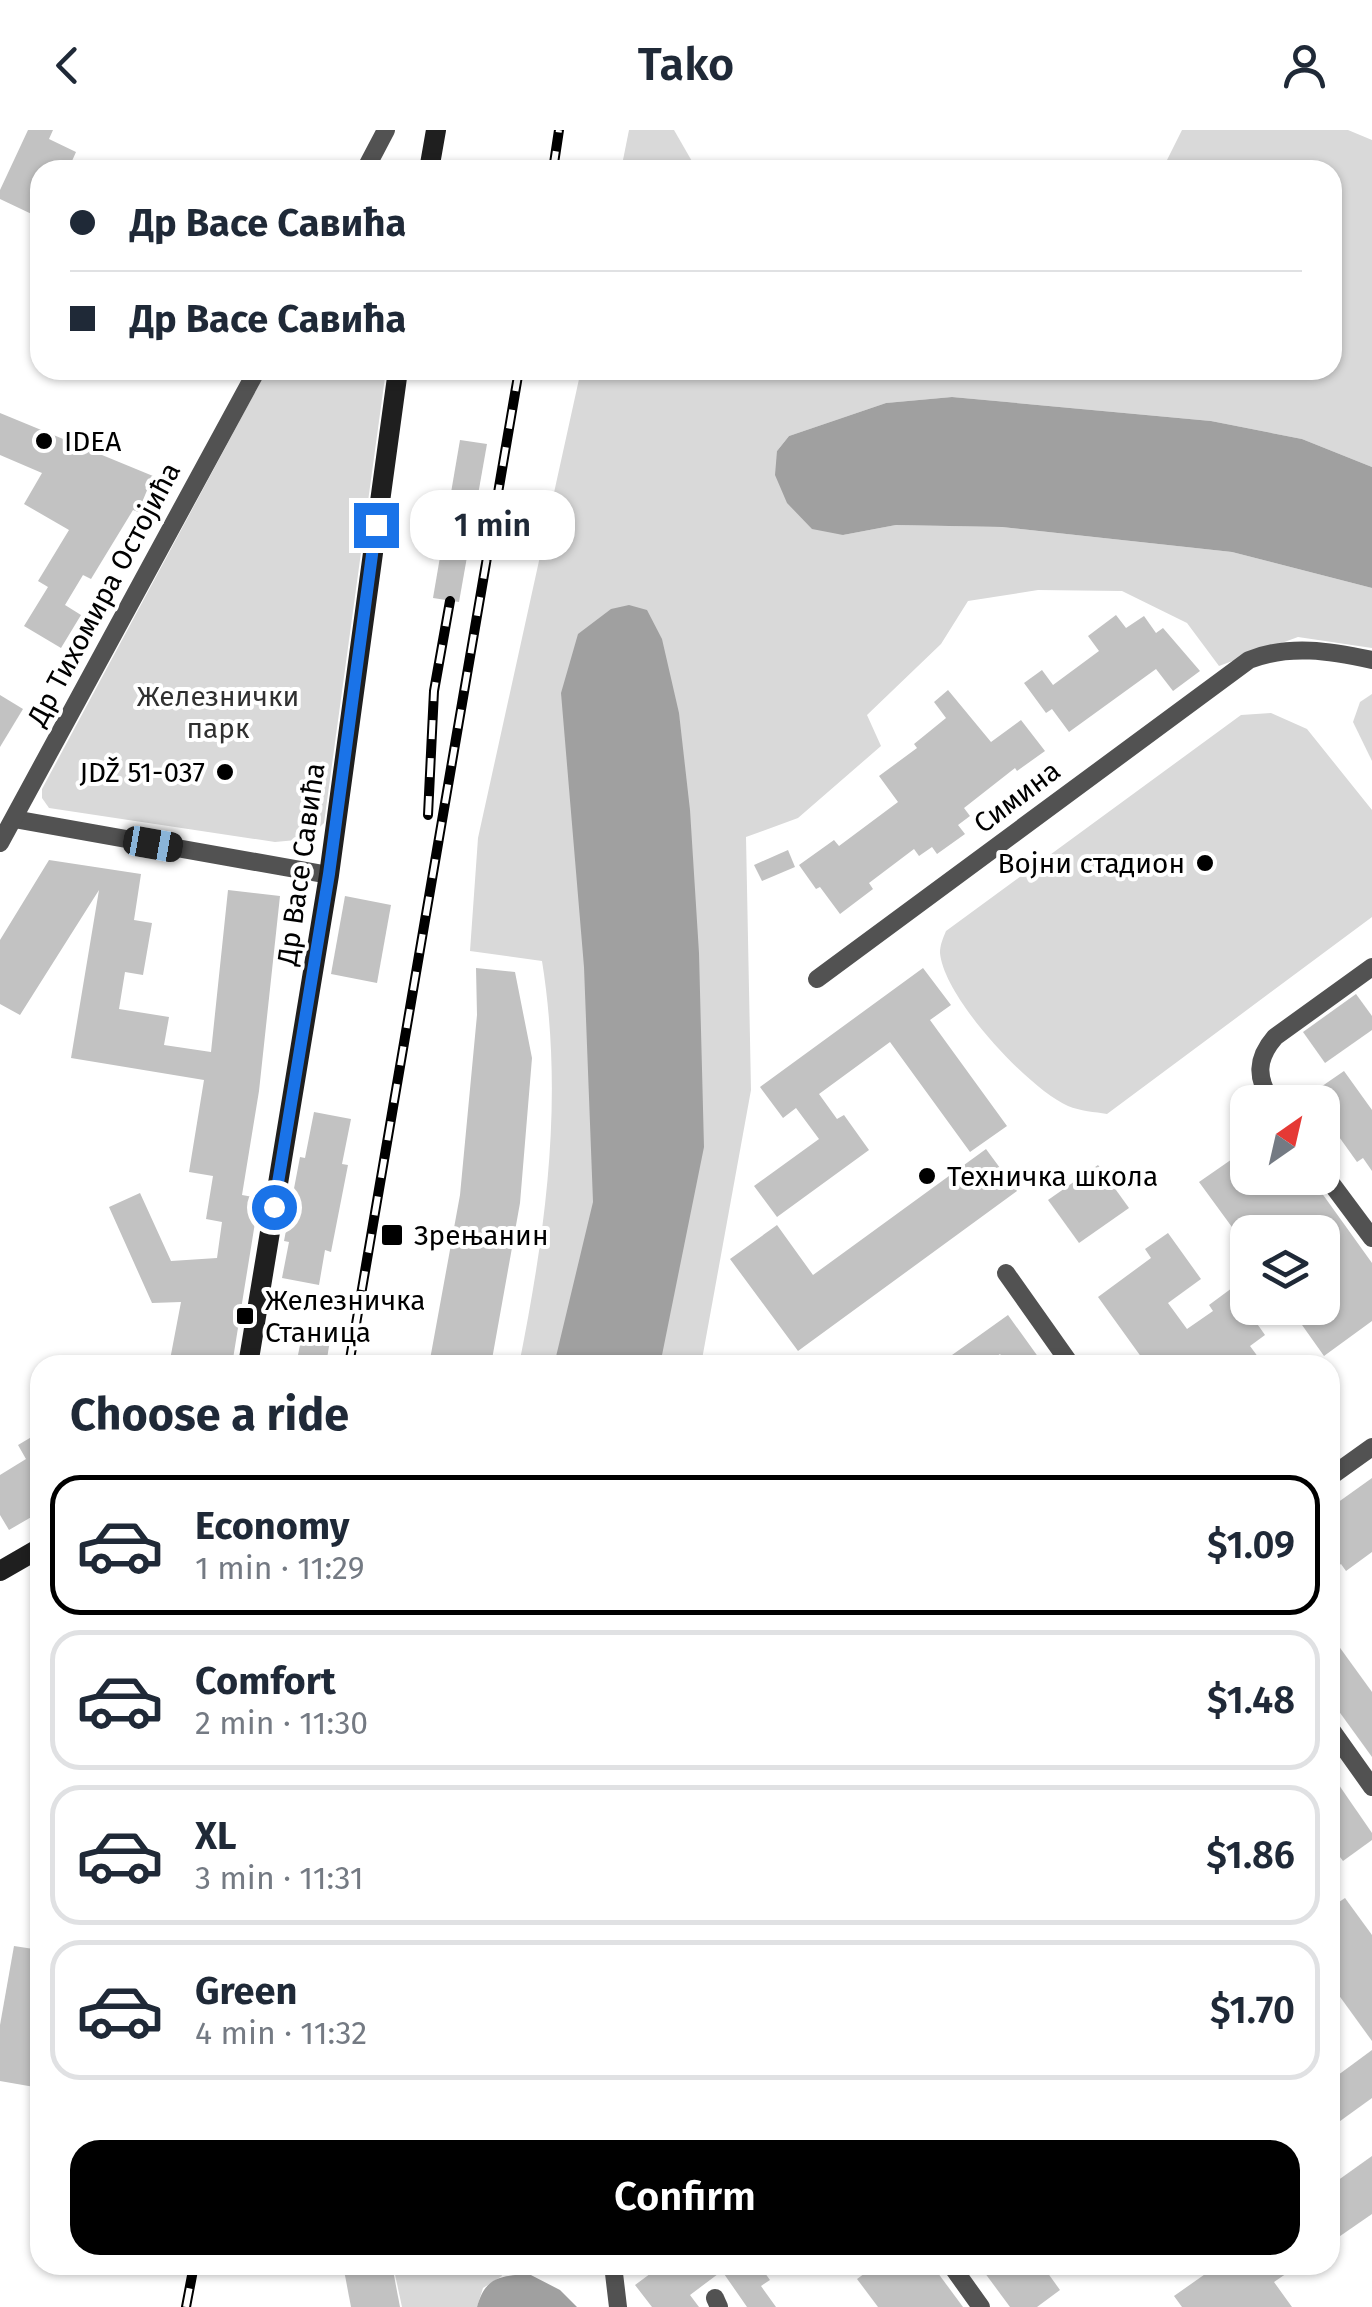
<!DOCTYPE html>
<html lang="en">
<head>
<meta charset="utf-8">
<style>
	:root { --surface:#fff; --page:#f6f6f7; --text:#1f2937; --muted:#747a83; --line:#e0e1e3; --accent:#000 }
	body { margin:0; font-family:"Fira Sans",sans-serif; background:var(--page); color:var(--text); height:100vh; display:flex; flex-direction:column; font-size:38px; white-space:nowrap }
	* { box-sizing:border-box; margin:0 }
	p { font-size:32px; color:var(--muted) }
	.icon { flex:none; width:55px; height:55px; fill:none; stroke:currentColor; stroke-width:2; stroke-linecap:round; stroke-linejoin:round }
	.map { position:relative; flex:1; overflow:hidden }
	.details { position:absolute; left:30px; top:1225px; width:1310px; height:920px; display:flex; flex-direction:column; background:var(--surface); border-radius:30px; box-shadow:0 2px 8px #0004 }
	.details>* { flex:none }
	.guide { position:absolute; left:30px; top:30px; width:1312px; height:220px; border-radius:30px; box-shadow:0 2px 8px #0004; display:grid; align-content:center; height:220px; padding:0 40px; background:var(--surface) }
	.needle { width:65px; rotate:34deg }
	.fabs { position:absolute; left:1230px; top:955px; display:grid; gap:20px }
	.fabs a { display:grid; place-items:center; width:110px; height:110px; border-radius:20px; background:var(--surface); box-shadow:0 2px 8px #0004; font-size:50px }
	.end { position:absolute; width:45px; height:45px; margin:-22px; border:12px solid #1a73e8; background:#fff; box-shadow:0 0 0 5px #fff }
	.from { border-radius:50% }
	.bubble { position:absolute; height:70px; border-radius:30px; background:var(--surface); box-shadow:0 2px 8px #0004; font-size:32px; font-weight:600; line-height:70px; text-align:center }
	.car { position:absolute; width:30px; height:60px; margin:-30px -15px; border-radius:12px; box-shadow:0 0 8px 2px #0007; background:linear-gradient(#222 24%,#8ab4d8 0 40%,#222 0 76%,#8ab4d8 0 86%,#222 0) }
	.guide b { display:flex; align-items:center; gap:35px; height:95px; font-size:38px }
	.guide b+b { border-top:2px solid var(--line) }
	.guide i { width:25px; height:25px; background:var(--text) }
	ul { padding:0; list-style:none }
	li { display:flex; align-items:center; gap:30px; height:140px; margin:0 20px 15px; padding:0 20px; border:5px solid var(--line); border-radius:30px }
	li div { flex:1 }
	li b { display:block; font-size:38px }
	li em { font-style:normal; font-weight:600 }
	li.on { border-color:var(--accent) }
	li>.icon { width:90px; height:90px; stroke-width:1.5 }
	h2 { padding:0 40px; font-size:45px; line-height:120px }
	.primary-button { display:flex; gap:20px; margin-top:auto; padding:20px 40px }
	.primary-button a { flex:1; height:115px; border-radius:30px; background:var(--accent); color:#fff; font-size:40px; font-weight:600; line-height:115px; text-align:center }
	header { display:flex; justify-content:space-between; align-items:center; height:130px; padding:0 40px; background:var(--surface); font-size:45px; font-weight:600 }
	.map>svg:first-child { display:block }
	.green { fill:#d9d9d9 }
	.water { fill:#a0a0a0 }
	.building { fill:#c2c2c2 }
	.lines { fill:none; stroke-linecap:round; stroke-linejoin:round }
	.street { stroke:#525252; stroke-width:18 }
	.secondary { stroke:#1f1f1f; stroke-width:20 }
	.rail-casing { stroke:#000; stroke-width:10 }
	.rail { stroke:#fff; stroke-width:6; stroke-dasharray:19; stroke-linecap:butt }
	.route { stroke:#1a73e8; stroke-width:12 }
	.poi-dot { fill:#000; stroke:#fff; stroke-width:4 }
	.labels { text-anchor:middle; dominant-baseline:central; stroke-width:8; stroke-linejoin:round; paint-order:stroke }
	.poi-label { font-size:28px; fill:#000; stroke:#fff; text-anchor:start }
	.street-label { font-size:28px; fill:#000; stroke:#fff }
	.park-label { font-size:28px; fill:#303030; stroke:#fff }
</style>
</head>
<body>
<header><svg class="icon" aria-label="back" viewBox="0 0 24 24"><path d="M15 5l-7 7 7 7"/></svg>Tako<svg class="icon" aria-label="person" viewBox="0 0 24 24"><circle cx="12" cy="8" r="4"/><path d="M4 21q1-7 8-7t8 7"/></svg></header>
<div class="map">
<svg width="1372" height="2177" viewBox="0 0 1372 2177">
	<rect width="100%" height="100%" fill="#fff"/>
	<g class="green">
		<polygon points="629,0 674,0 697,40 621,40"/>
		<path d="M 1182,0 L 1348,0 L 1372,10 L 1372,337 L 1302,309 L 1211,291 L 952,267 L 886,273 L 789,306 L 777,321 L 843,405 L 896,395 L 1002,397 L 1232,422 L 1372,458 L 1372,518 L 1298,507 L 1219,536 L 1187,493 L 1122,461 L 1038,460 L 968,471 L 941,514 L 867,585 L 881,616 L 798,688 L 746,707 L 751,960 L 701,1235 L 519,1235 C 546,1099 564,969 542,831 L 470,821 L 478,708 L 581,240 L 1332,240 L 1332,40 L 1162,40 Z"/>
		<polygon points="267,240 386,240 324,693 307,709 275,712 49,678 42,668 42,659"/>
		<polygon points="1372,564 1372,631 1353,592 1360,572"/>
		<path d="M 1271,583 L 1307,599 L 1372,680 L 1372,787 L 1107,984 C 1095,982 1080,981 1068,976 C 1028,958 944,868 940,823 C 940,815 943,808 946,801 L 1241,585 Z"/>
		<polygon points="393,2135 497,2135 502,2146 483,2158 477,2177 402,2177"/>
	</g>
	<g class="water">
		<polygon points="952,267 1211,291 1302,309 1372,337 1372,458 1232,422 1002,397 896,395 843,405 812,399 787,373 775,345 777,321 789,306 886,273"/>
		<polygon points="629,475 647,480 662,509 679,583 690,680 699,823 704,1017 660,1235 554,1235 593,1072 584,837 561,563 578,504 611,479"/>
		<path d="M 529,2144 L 560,2160 L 577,2177 L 477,2177 C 486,2146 500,2146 529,2144 Z"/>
	</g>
	<g class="building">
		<polygon points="28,0 53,0 49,9 76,22 68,40 40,40 40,88 0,69 0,60"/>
		<polygon points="0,283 153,346 138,382 133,380 91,449 83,445 65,475 81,485 61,518 24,496 48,457 38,451 69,400 24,374 42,343 0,325"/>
		<polygon points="460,310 487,314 459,472 433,468"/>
		<polygon points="1116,485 1126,498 1144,486 1156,503 1163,498 1200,541 1173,561 1156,539 1069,602 1052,579 1046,583 1024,553 1042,540 1053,555 1099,521 1088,506"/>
		<polygon points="948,560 991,612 1021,590 1045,621 1017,641 1015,638 964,678 970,686 958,695 965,704 937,724 932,717 919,726 914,719 869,753 873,759 840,784 820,757 816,759 799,735 834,710 839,716 898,672 879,646 917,618 914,614 946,588 934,572"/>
		<polygon points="0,565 23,579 0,617"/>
		<polygon points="788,720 795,737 762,751 754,735"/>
		<polygon points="49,730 141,744 134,790 152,793 143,845 125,842 119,879 169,887 164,915 211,922 228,760 280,766 259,961 242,1065 259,1068 232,1235 169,1235 181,1172 152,1173 109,1077 140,1063 171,1131 217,1128 222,1092 206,1089 213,1046 189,1042 204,950 71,928 99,760 20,885 0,874 0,810"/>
		<polygon points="345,766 391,775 377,853 331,844"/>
		<polygon points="476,838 515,842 532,928 520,1073 491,1235 429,1235 460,1065 477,885"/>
		<polygon points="923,838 951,875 930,890 1007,996 970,1022 890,912 819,964 837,989 844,985 869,1020 777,1087 754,1056 819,1009 796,978 783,988 760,957"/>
		<polygon points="1356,864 1372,886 1372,900 1325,933 1303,902"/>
		<polygon points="1344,941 1372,980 1372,1041 1363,1028 1357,1032 1322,983 1322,972 1299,972"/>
		<polygon points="314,982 351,989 342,1034 348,1035 331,1122 325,1120 319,1155 282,1148 289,1112 284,1111 300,1027 305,1028"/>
		<polygon points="1248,1018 1248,1048 1311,1048 1372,1133 1372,1191 1324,1226 1290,1178 1322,1178 1322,1102 1248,1102 1248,1119 1199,1052"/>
		<polygon points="986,1019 1017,1061 798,1221 730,1129 777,1095 813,1145"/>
		<polygon points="1098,1035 1129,1078 1079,1113 1048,1070"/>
		<polygon points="1168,1103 1201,1149 1168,1173 1187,1199 1213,1181 1209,1175 1232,1158 1265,1205 1250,1216 1264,1235 1147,1235 1098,1167 1151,1128 1145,1119"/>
		<polygon points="1008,1185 1044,1235 1009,1235 1000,1224 984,1235 938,1235"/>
		<polygon points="302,1205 330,1210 326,1235 296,1235"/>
		<polygon points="40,1302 40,1382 9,1400 0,1385 0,1345 26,1329 18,1315"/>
		<polygon points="1372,1348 1372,1422 1346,1441 1341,1434 1330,1442 1330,1378"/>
		<polygon points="1330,1504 1372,1562 1372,1627 1330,1569"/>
		<polygon points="1330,1642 1372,1703 1372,1710 1343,1731 1330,1714"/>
		<polygon points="1345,1768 1372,1805 1372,1911 1330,1853 1330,1778"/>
		<polygon points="14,1816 40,1820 40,1958 0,1951 0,1895"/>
		<polygon points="1372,1920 1372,1968 1336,1994 1330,1985 1330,1951"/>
		<polygon points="1372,2026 1372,2084 1330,2113 1330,2056"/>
		<polygon points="343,2135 392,2135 400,2177 351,2177"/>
		<polygon points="662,2135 759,2135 770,2150 761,2156 776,2177 747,2177 722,2141 690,2165 699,2177 652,2177 635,2155"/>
		<polygon points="876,2135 932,2135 963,2177 878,2177 857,2149"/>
		<polygon points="979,2135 1042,2135 1060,2160 1037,2177 1010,2177"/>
		<polygon points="1218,2135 1299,2135 1274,2152 1292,2177 1182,2177 1174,2166"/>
	</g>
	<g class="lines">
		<g class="street">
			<polyline points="365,40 386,0"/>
			<polyline points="14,689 329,745"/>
			<polyline points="0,713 257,240"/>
			<path d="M 817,849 L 1249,530 C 1289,514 1331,521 1372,530"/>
			<path d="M 1272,972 C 1256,948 1256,929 1275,907 L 1372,837"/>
			<polyline points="1322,1041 1372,1108"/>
			<polyline points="1006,1143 1071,1235"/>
			<polyline points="1330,1347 1372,1317"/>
			<polyline points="1330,1598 1372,1657"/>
			<polyline points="613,2135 618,2177"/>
			<polyline points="951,2135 981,2177"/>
			<polyline points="715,2168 719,2177"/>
		</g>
		<g class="secondary">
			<polyline points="429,40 436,0"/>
			<polyline points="248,1235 329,745 398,240"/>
			<polyline points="0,1441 40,1418"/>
		</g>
		<g class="rail-casing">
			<g id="rail">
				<polyline points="553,40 559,0"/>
				<polyline points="428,685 434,561 450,471"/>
				<polyline points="349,1235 519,240"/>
				<polyline points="186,2177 194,2135"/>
			</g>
		</g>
		<use href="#rail" class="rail"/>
	</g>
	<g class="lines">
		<polyline class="route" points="274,1077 329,744 376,395"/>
	</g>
	<g class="poi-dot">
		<circle cx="44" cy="311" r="10"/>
		<circle cx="225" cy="642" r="10"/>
		<circle cx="1205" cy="733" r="10"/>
		<circle cx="927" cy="1046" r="10"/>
		<rect x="380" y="1093" width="24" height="24" rx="5"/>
		<rect x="235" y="1176" width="20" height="20" rx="5"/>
	</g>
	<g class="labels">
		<g class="poi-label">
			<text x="64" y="311">IDEA</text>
			<text x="205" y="642" text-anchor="end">JDŽ 51-037</text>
			<text x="1185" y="733" text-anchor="end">Војни стадион</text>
			<text x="947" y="1046">Техничка школа</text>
			<text x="414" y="1105">Зрењанин</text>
			<text x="265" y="1170">Железничка<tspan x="265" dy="32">Станица</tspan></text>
		</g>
		<g class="street-label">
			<text transform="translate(104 464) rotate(-62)">Др Тихомира Остојића</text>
			<text transform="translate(1017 667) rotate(-37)">Симина</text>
			<text transform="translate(301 734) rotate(-82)">Др Васе Савића</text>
		</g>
		<g class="park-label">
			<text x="218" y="566">Железнички<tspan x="218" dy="32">парк</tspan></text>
		</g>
	</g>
</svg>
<div class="fabs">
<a><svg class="needle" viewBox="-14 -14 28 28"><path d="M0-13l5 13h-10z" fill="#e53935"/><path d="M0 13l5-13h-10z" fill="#747a83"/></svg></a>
<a><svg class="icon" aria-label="layers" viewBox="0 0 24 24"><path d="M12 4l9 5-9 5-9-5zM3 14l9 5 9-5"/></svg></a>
</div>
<i class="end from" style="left:274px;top:1077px"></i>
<i class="end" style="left:376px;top:395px"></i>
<div class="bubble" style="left:410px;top:360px;width:165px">1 min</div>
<i class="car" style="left:153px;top:714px;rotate:100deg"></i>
<div class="guide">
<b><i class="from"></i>Др Васе Савића</b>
<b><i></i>Др Васе Савића</b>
</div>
<section class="details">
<h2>Choose a ride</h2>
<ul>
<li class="on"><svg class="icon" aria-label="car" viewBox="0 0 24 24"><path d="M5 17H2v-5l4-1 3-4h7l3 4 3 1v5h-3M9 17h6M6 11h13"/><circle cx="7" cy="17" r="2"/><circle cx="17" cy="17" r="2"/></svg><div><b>Economy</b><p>1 min · 11:29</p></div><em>$1.09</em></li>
<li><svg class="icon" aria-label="car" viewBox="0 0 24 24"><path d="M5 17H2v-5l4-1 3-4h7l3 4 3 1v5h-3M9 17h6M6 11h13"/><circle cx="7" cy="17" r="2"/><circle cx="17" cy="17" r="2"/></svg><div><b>Comfort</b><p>2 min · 11:30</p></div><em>$1.48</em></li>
<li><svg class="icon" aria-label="car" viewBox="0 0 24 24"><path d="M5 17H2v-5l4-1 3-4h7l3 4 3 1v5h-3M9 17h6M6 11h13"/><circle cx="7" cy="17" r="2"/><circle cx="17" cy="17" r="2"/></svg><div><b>XL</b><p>3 min · 11:31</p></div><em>$1.86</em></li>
<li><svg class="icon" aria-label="car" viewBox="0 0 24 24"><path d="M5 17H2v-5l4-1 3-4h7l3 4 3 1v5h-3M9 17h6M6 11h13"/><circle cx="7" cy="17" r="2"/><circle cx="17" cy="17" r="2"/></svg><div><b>Green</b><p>4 min · 11:32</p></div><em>$1.70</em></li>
</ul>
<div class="primary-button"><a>Confirm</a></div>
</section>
</div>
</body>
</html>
